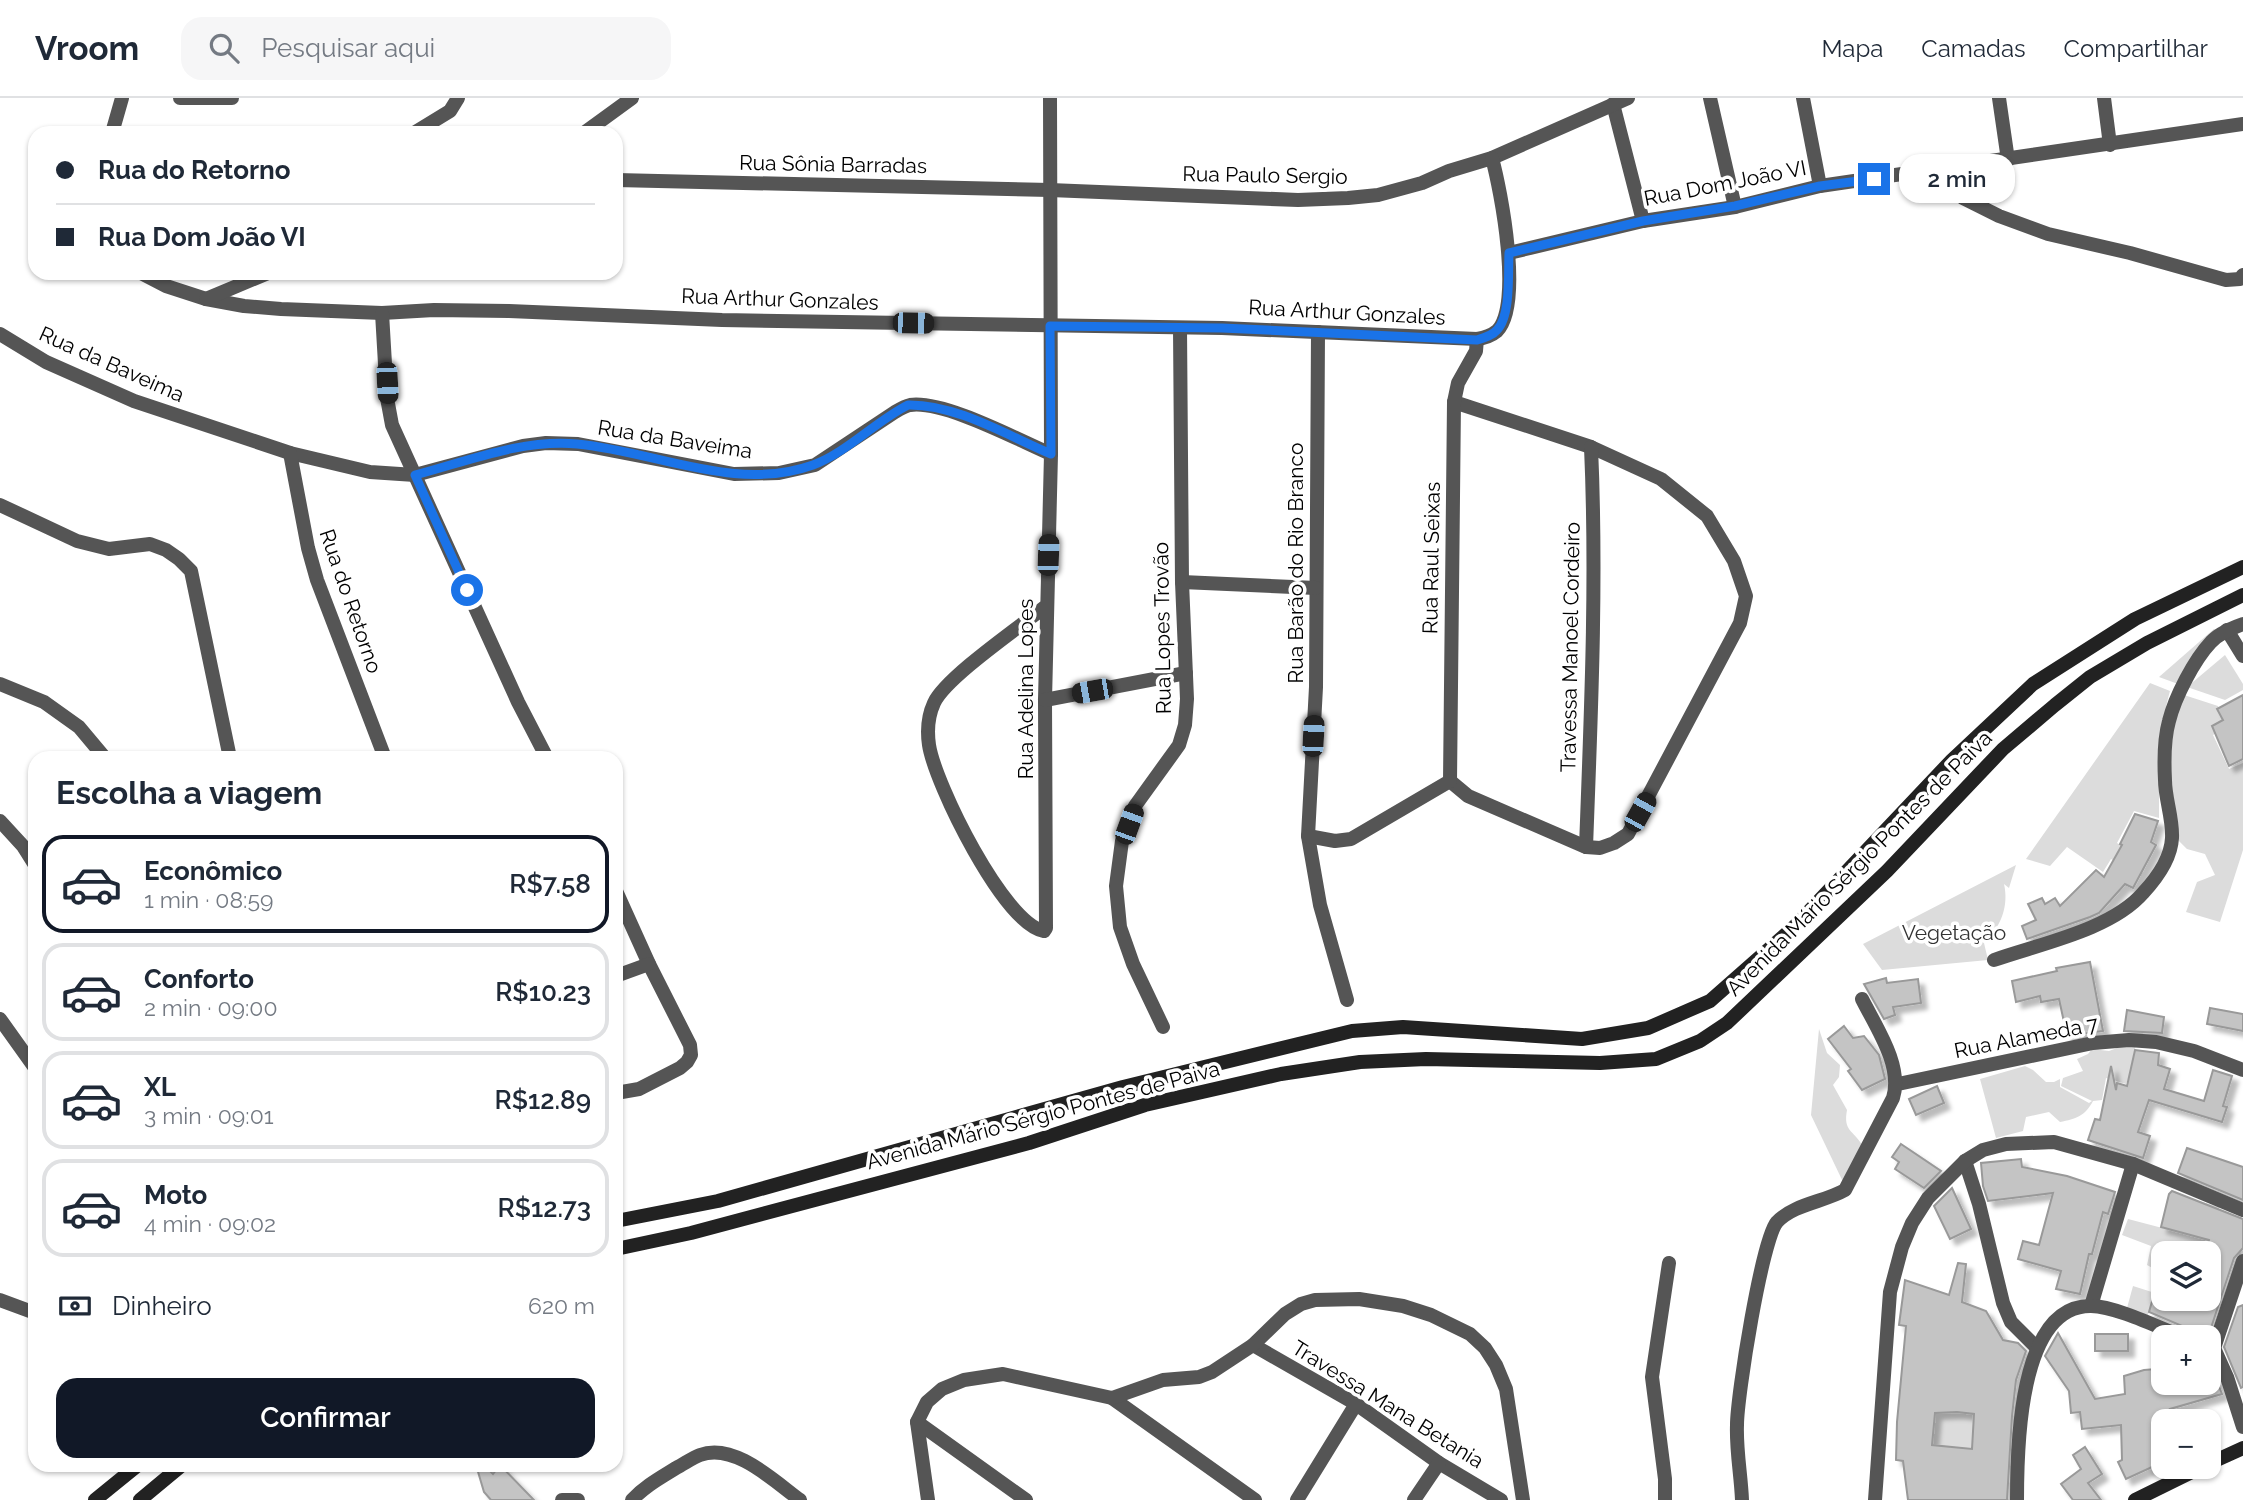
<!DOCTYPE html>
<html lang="pt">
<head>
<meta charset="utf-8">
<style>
	:root { --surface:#fff; --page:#f6f6f7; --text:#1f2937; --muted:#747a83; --line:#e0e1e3; --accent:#111827 }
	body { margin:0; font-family:Raleway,sans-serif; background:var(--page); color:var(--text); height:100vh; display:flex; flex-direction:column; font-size:26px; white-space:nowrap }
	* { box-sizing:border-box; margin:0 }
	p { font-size:23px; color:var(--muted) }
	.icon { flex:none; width:38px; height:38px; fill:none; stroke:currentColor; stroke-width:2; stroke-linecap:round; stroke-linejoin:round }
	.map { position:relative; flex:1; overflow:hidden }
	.drawer { position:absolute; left:28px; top:653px; width:595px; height:721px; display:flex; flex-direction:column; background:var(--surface); border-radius:21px; box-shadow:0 2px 5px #0004 }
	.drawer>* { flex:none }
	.top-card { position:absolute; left:28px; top:28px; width:595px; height:154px; border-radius:21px; box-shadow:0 2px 5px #0004; display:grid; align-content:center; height:154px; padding:0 28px; background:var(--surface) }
	.controls { position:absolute; left:2151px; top:1143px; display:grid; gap:14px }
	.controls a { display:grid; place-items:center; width:70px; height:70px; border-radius:14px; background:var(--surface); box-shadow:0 2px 5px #0004; font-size:35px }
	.end { position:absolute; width:32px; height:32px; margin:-16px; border:9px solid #1a73e8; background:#fff; box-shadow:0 0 0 4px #fff }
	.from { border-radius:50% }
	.bubble { position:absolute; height:49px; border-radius:21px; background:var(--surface); box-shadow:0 2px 5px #0004; font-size:23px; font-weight:600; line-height:49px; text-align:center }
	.car { position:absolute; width:21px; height:42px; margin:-21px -10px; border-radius:9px; box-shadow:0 0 5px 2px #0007; background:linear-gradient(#222 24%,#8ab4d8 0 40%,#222 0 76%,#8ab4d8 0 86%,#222 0) }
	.top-card b { display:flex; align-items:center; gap:24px; height:66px; font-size:26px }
	.top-card b+b { border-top:2px solid var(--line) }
	.top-card i { width:18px; height:18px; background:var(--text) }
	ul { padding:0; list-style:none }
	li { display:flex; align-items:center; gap:21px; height:98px; margin:0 14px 10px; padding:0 14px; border:4px solid var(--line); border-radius:21px }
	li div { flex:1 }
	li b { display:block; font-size:26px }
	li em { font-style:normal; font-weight:600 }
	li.current { border-color:var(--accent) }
	li>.icon { width:63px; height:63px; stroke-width:1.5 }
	h2 { padding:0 28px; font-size:32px; line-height:84px }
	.pay { display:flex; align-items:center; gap:18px; height:77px; padding:0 28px; font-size:26px }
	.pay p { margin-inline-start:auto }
	.primary-button { display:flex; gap:14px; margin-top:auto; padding:14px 28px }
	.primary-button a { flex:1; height:80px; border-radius:21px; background:var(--accent); color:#fff; font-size:28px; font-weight:600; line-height:80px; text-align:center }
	header { display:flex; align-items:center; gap:42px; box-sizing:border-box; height:98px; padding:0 35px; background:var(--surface); border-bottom:2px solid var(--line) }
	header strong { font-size:33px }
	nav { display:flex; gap:38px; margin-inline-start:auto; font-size:24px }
	.search { width:490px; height:63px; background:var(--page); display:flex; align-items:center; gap:18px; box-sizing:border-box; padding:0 24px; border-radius:21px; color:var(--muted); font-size:26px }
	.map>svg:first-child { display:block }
	.green { fill:#dcdcdc }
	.building { fill:#c4c4c4; stroke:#999; stroke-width:2; fill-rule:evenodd; filter:url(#shadow) }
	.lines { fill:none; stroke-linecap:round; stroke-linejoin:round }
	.street { stroke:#555; stroke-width:14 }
	.secondary { stroke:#222; stroke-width:14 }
	.route { stroke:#1a73e8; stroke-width:9 }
	.labels { text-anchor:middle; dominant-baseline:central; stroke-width:7; stroke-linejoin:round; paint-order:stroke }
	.street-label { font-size:21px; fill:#000; stroke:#fff }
	.park-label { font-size:21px; fill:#333; stroke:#fff }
</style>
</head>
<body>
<header>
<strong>Vroom</strong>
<div class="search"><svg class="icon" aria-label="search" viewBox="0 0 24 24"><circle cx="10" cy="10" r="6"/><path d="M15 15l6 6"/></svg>Pesquisar aqui</div>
<nav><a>Mapa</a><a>Camadas</a><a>Compartilhar</a></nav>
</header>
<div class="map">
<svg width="2243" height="1402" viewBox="0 0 2243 1402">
	<defs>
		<filter id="shadow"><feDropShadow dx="6" dy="6" stdDeviation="2" flood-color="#0004"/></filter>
	</defs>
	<rect width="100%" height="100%" fill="#fff"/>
	<g class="green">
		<polygon points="2214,531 2219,532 2178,586 2159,579"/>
		<polygon points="2225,557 2243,586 2243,592 2225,602 2187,589"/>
		<path d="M 2150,585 L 2170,593 C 2158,635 2159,677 2159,720 L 2134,713 L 2117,745 L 2147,763 L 2141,778 L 2111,761 L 2103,774 L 2067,749 L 2050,768 L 2026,761 Z"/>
		<polygon points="2184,597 2218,608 2226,628 2213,637 2229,671 2243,665 2243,752 2220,824 2186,814 2197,784 2215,777 2205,756 2187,751 2175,739 2168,673 2171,626"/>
		<path d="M 2016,767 L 2009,790 L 2004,786 C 2009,808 2001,829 1984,845 L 1988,862 L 1882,872 L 1863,846 Z"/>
		<path d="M 1819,931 L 1827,955 L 1840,967 L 1839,979 L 1833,987 L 1847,1012 C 1843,1033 1853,1032 1863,1048 L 1844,1086 L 1811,1017 Z"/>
		<path d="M 2128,946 L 2136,948 C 2131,960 2132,974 2126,986 L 2106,980 L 2102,1002 L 2093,1003 C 2085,1018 2076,1021 2060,1024 L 2049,1014 L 2026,1019 L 2023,1033 L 1996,1040 L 1980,981 L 2025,968 L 2033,972 L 2046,984 L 2054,984 L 2060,981 L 2060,989 L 2089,1005 L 2092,1003 L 2061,988 L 2063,980 L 2083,973 L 2077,961 L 2088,956 L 2092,951 L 2109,953 Z"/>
		<polygon points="2199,1103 2219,1109 2211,1138 2243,1150 2240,1157 2208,1149 2206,1155 2163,1155 2163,1176 2147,1167 2151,1148 2122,1137 2128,1121 2189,1137"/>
		<polygon points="2133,1188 2155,1195 2147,1220 2127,1210"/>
		<polygon points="1935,1312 1974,1314 1973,1345 1984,1364 1927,1345 1928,1327 1934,1327"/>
	</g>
	<g class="building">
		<polygon points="2243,597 2243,661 2229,668 2212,628 2223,622 2217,611"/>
		<polygon points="2135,716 2158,723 2151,744 2156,747 2133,790 2125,786 2099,815 2090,819 2027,841 2022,828 2036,822 2028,806 2042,800 2045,806 2055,800 2060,808 2096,772 2104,779 2122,747 2120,746"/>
		<polygon points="2090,864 2103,933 2067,938 2059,901 2041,904 2040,898 2016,904 2012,883 2057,873 2056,870"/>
		<polygon points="1886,880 1887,885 1918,881 1921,905 1893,909 1895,917 1884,921 1864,886"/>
		<polygon points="2210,910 2243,916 2243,933 2207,926"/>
		<polygon points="2127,912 2164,919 2162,935 2124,933"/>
		<polygon points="1844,928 1853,940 1864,938 1879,957 1885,981 1862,992 1848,973 1851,971 1828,941"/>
		<polygon points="2135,952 2159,955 2158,967 2170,971 2164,991 2204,1003 2213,972 2232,978 2223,1008 2227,1009 2222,1024 2149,1002 2138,1034 2150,1038 2143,1060 2088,1042 2095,1021 2100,1022 2111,968 2116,992 2117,985 2127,988"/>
		<polygon points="1937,988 1944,1005 1916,1017 1909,1001"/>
		<polygon points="1901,1046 1941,1073 1924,1090 1895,1071 1899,1064 1892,1059"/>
		<polygon points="2187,1050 2243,1069 2243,1102 2178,1075"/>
		<polygon points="2021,1061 2022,1069 2067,1078 2115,1094 2108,1116 2103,1114 2092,1156 2089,1156 2080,1196 2056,1191 2061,1173 2018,1161 2023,1143 2039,1147 2053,1095 1988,1103 1983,1088 1981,1065"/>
		<polygon points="1952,1090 1971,1131 1950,1141 1934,1108"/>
		<polygon points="2172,1093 2243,1121 2243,1150 2234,1160 2208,1239 2192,1236 2187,1230 2149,1214 2153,1200 2208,1200 2208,1155 2206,1155 2209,1142 2161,1129 2169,1096"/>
		<path d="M 1958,1165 L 1966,1166 L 1962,1204 L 1986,1213 L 2003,1242 L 2018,1245 L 2026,1253 L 2016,1282 L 2012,1318 L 2007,1402 L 1908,1402 L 1903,1363 L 1896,1362 L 1897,1324 L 1906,1228 L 1899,1227 L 1905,1182 L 1949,1197 ZM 1957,1314 L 1974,1316 L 1972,1351 L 1932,1347 L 1935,1315 Z"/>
		<polygon points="2243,1207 2243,1289 2241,1290 2224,1249 2238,1209"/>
		<polygon points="2058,1235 2095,1301 2125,1296 2124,1278 2144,1272 2156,1271 2158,1276 2163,1275 2163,1284 2208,1284 2208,1261 2222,1296 2170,1311 2171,1313 2166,1316 2168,1323 2163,1323 2163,1364 2126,1381 2118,1364 2122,1362 2121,1327 2082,1331 2080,1314 2071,1315 2069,1293 2045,1258"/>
		<rect x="2095" y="1236" width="33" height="17"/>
		<polygon points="2085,1349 2102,1376 2088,1385 2101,1402 2073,1402 2061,1386 2081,1371 2073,1357"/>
		<polygon points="476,1367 484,1367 493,1376 500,1367 534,1402 491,1402 484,1394"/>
	</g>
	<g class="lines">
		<g class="street">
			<polyline points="180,0 232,0"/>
			<polyline points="1710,0 1735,109"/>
			<polyline points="1803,0 1820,88"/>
			<polyline points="1999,0 2008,62"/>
			<polyline points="2104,0 2110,47"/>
			<polyline points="1613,6 1643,123"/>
			<polyline points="112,35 122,0"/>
			<polyline points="414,35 450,13 458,0"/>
			<polyline points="584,35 632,0"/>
			<polyline points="1928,73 1963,100 1999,118 2048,136 2130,155 2226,182 2240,181 2243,177"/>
			<polyline points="616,82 1050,92 1298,102 1348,100 1378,97 1422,85 1449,73 1492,60 1628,0"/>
			<polyline points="1509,155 1643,123 1735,109 1820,88 2243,26"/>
			<path d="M 141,175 L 166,188 L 206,201 L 244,208 L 281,211 L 382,215 L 434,212 L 509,213 L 722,222 L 1222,230 L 1477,241 C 1484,240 1491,238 1497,233 C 1523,207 1501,93 1492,60"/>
			<polyline points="206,201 268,175"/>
			<polyline points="382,215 387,300 392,327 518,604 547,660"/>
			<polyline points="1318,234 1316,589 1308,738 1320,807 1347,902"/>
			<path d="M 0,236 L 46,264 L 134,303 L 290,355 L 370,374 L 415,377 L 523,348 L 546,345 L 578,346 L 734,376 L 779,375 L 815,367 L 895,314 C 900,311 905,308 910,307 C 944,302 1018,342 1051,356"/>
			<polyline points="290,355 308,450 317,482 385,660"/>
			<polyline points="0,407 77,443 109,451 150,446 166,452 179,461 191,473 230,660"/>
			<polyline points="1182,484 1316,490"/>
			<path d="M 1046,508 C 1021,528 945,580 934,605 C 928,618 927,633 929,647 C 935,686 1004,826 1044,833 L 1046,830 L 1045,602 L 1051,356 L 1050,0"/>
			<polyline points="2227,532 2243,558"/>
			<polyline points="0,586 44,604 79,629 105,660"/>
			<polyline points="1045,602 1186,575"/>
			<polyline points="1450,683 1468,698 1586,749 1600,750 1614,745 1628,736 1740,525 1746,498 1734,463 1707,418 1661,381 1591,349 1454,304"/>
			<polyline points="1450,683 1454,304 1458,285 1476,253 1477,241"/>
			<polyline points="0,723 23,748 35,767"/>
			<polyline points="1308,738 1335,743 1351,741 1450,683"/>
			<path d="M 1586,749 C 1591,616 1597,483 1591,349"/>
			<polyline points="616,793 649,866 690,947 691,957 687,964 680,970 639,991 616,995"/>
			<path d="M 1994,862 C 2039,846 2111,832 2143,795 C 2156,781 2171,760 2172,740 C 2173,720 2165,701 2165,682 C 2164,663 2164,641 2169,623 C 2175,599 2194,562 2211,544 C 2219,535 2232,530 2243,526"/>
			<polyline points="616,878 649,866"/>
			<polyline points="0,921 35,970"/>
			<polyline points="1163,929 1133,866 1120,829 1116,788 1122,743 1135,708 1179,647 1185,627 1187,601 1182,484 1180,230"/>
			<polyline points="1898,986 2093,945 2129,942 2156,944 2194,953 2243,972"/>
			<polyline points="1965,1063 1979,1106 2003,1205 2011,1224 2037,1250"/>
			<polyline points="0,1202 35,1215"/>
			<polyline points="2091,1208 2133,1066"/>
			<polyline points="1253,1247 1356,1306 1439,1365 1501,1402"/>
			<polyline points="2208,1248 2214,1250 2227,1279 2243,1329"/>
			<polyline points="2214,1250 2243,1163"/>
			<polyline points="1112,1300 1255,1402"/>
			<polyline points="917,1324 1026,1402"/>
			<polyline points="562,1402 578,1402"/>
			<path d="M 632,1402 C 645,1388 660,1380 676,1370 C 684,1366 692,1360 700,1357 C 734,1344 774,1383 800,1402"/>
			<polyline points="928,1402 917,1324 927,1304 942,1291 964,1282 1003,1276 1112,1300 1163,1282 1199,1279 1212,1274 1253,1247 1285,1216 1301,1206 1315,1202 1359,1201 1403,1208 1431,1217 1470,1236 1485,1250 1496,1267 1506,1291 1523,1402"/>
			<polyline points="1297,1402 1356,1306"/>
			<polyline points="1414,1402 1439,1365"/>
			<polyline points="1665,1402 1665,1381 1652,1279 1669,1165"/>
			<path d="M 1742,1402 C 1741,1377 1736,1352 1737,1327 C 1737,1298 1762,1141 1777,1124 C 1794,1106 1824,1104 1845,1092 L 1893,1000 C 1903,968 1876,929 1862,901"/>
			<polyline points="1875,1402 1890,1194 1902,1149 1912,1125 1928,1100 1965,1063 1983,1052 2006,1046 2054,1044 2133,1066 2243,1112"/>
			<path d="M 2017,1402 C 2017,1352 2018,1207 2091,1208 C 2115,1208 2160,1230 2183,1239"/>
		</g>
		<g class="secondary">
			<polyline points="616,1123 718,1103 1123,989 1352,933 1403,929 1582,941 1648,930 1710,903 1795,828 1952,662 2033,586 2135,521 2243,469"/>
			<polyline points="616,1151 691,1135 1029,1045 1145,1007 1281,976 1360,964 1426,961 1600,965 1656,961 1700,943 1727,925 1887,773 2003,651 2055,607 2090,579 2147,545 2243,497"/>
			<polyline points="2208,1366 2243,1350"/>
			<polyline points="95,1402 138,1367"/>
			<polyline points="140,1402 182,1367"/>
			<polyline points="2135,1402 2204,1368"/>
		</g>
	</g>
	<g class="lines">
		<path class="route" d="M 467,492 L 415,377 C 468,363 522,341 577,346 C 655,353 735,395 813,367 C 846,355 876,323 908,307 C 956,306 1008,338 1051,356 L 1050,228 L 1222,230 L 1477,242 C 1484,240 1492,238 1497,232 C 1511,218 1508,175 1509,155 L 1643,123 L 1735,108 L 1820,88 L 1874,81"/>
	</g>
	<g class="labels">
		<g class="street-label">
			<text transform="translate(833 66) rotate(1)">Rua Sônia Barradas</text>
			<text transform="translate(1265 77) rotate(1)">Rua Paulo Sergio</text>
			<text transform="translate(1725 85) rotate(-11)">Rua Dom João VI</text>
			<text transform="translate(780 201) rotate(2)">Rua Arthur Gonzales</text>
			<text transform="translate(1347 214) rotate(3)">Rua Arthur Gonzales</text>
			<text transform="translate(112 266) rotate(24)">Rua da Baveima</text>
			<text transform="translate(675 341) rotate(9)">Rua da Baveima</text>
			<text transform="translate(1431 460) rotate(-89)">Rua Raul Seixas</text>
			<text transform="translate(1295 465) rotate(-90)">Rua Barão do Rio Branco</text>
			<text transform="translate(351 503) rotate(71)">Rua do Retorno</text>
			<text transform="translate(1162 530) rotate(-91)">Rua Lopes Trovão</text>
			<text transform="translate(1570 549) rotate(-89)">Travessa Manoel Cordeiro</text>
			<text transform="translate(1025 591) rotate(-90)">Rua Adelina Lopes</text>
			<text transform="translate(1859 765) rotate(-45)">Avenida Mário Sérgio Pontes de Paiva</text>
			<text transform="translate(2026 939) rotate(-11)">Rua Alameda 7</text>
			<text transform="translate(1043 1017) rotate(-15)">Avenida Mário Sérgio Pontes de Paiva</text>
			<text transform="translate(1388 1306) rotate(32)">Travessa Mana Betania</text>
		</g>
		<g class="park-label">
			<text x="1954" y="834">Vegetação</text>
		</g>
	</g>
</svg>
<div class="controls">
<a><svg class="icon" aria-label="layers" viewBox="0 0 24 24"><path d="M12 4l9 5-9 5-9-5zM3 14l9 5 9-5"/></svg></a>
<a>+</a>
<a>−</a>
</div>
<i class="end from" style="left:467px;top:492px"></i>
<i class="end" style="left:1874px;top:81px"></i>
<div class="bubble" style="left:1899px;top:56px;width:116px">2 min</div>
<i class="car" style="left:913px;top:225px;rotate:91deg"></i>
<i class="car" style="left:387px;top:285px;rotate:177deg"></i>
<i class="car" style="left:1048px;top:457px;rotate:2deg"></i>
<i class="car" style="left:1092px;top:593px;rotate:260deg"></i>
<i class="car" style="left:1313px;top:638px;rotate:3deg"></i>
<i class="car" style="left:1640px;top:714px;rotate:29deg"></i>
<i class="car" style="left:1129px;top:726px;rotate:20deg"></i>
<div class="top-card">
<b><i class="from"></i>Rua do Retorno</b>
<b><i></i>Rua Dom João VI</b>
</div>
<section class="drawer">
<h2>Escolha a viagem</h2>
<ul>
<li class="current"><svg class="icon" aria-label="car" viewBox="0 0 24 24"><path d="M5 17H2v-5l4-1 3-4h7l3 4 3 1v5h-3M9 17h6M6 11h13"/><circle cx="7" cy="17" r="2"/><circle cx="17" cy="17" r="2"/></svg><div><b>Econômico</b><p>1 min · 08:59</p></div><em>R$7.58</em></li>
<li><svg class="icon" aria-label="car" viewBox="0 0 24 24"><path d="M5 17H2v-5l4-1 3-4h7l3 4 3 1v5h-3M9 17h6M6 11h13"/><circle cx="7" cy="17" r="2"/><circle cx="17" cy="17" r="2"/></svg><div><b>Conforto</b><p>2 min · 09:00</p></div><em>R$10.23</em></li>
<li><svg class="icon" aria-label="car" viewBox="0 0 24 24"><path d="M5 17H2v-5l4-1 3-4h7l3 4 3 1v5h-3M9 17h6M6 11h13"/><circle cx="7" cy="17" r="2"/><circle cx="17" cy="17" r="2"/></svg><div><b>XL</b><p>3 min · 09:01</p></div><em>R$12.89</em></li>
<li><svg class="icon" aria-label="car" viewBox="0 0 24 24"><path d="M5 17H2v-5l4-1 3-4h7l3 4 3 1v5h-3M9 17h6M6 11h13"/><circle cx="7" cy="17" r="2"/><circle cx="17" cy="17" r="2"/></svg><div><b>Moto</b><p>4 min · 09:02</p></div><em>R$12.73</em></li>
</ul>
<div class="pay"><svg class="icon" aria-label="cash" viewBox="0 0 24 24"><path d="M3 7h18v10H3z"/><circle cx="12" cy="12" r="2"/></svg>Dinheiro<p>620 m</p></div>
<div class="primary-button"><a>Confirmar</a></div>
</section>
</div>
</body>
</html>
